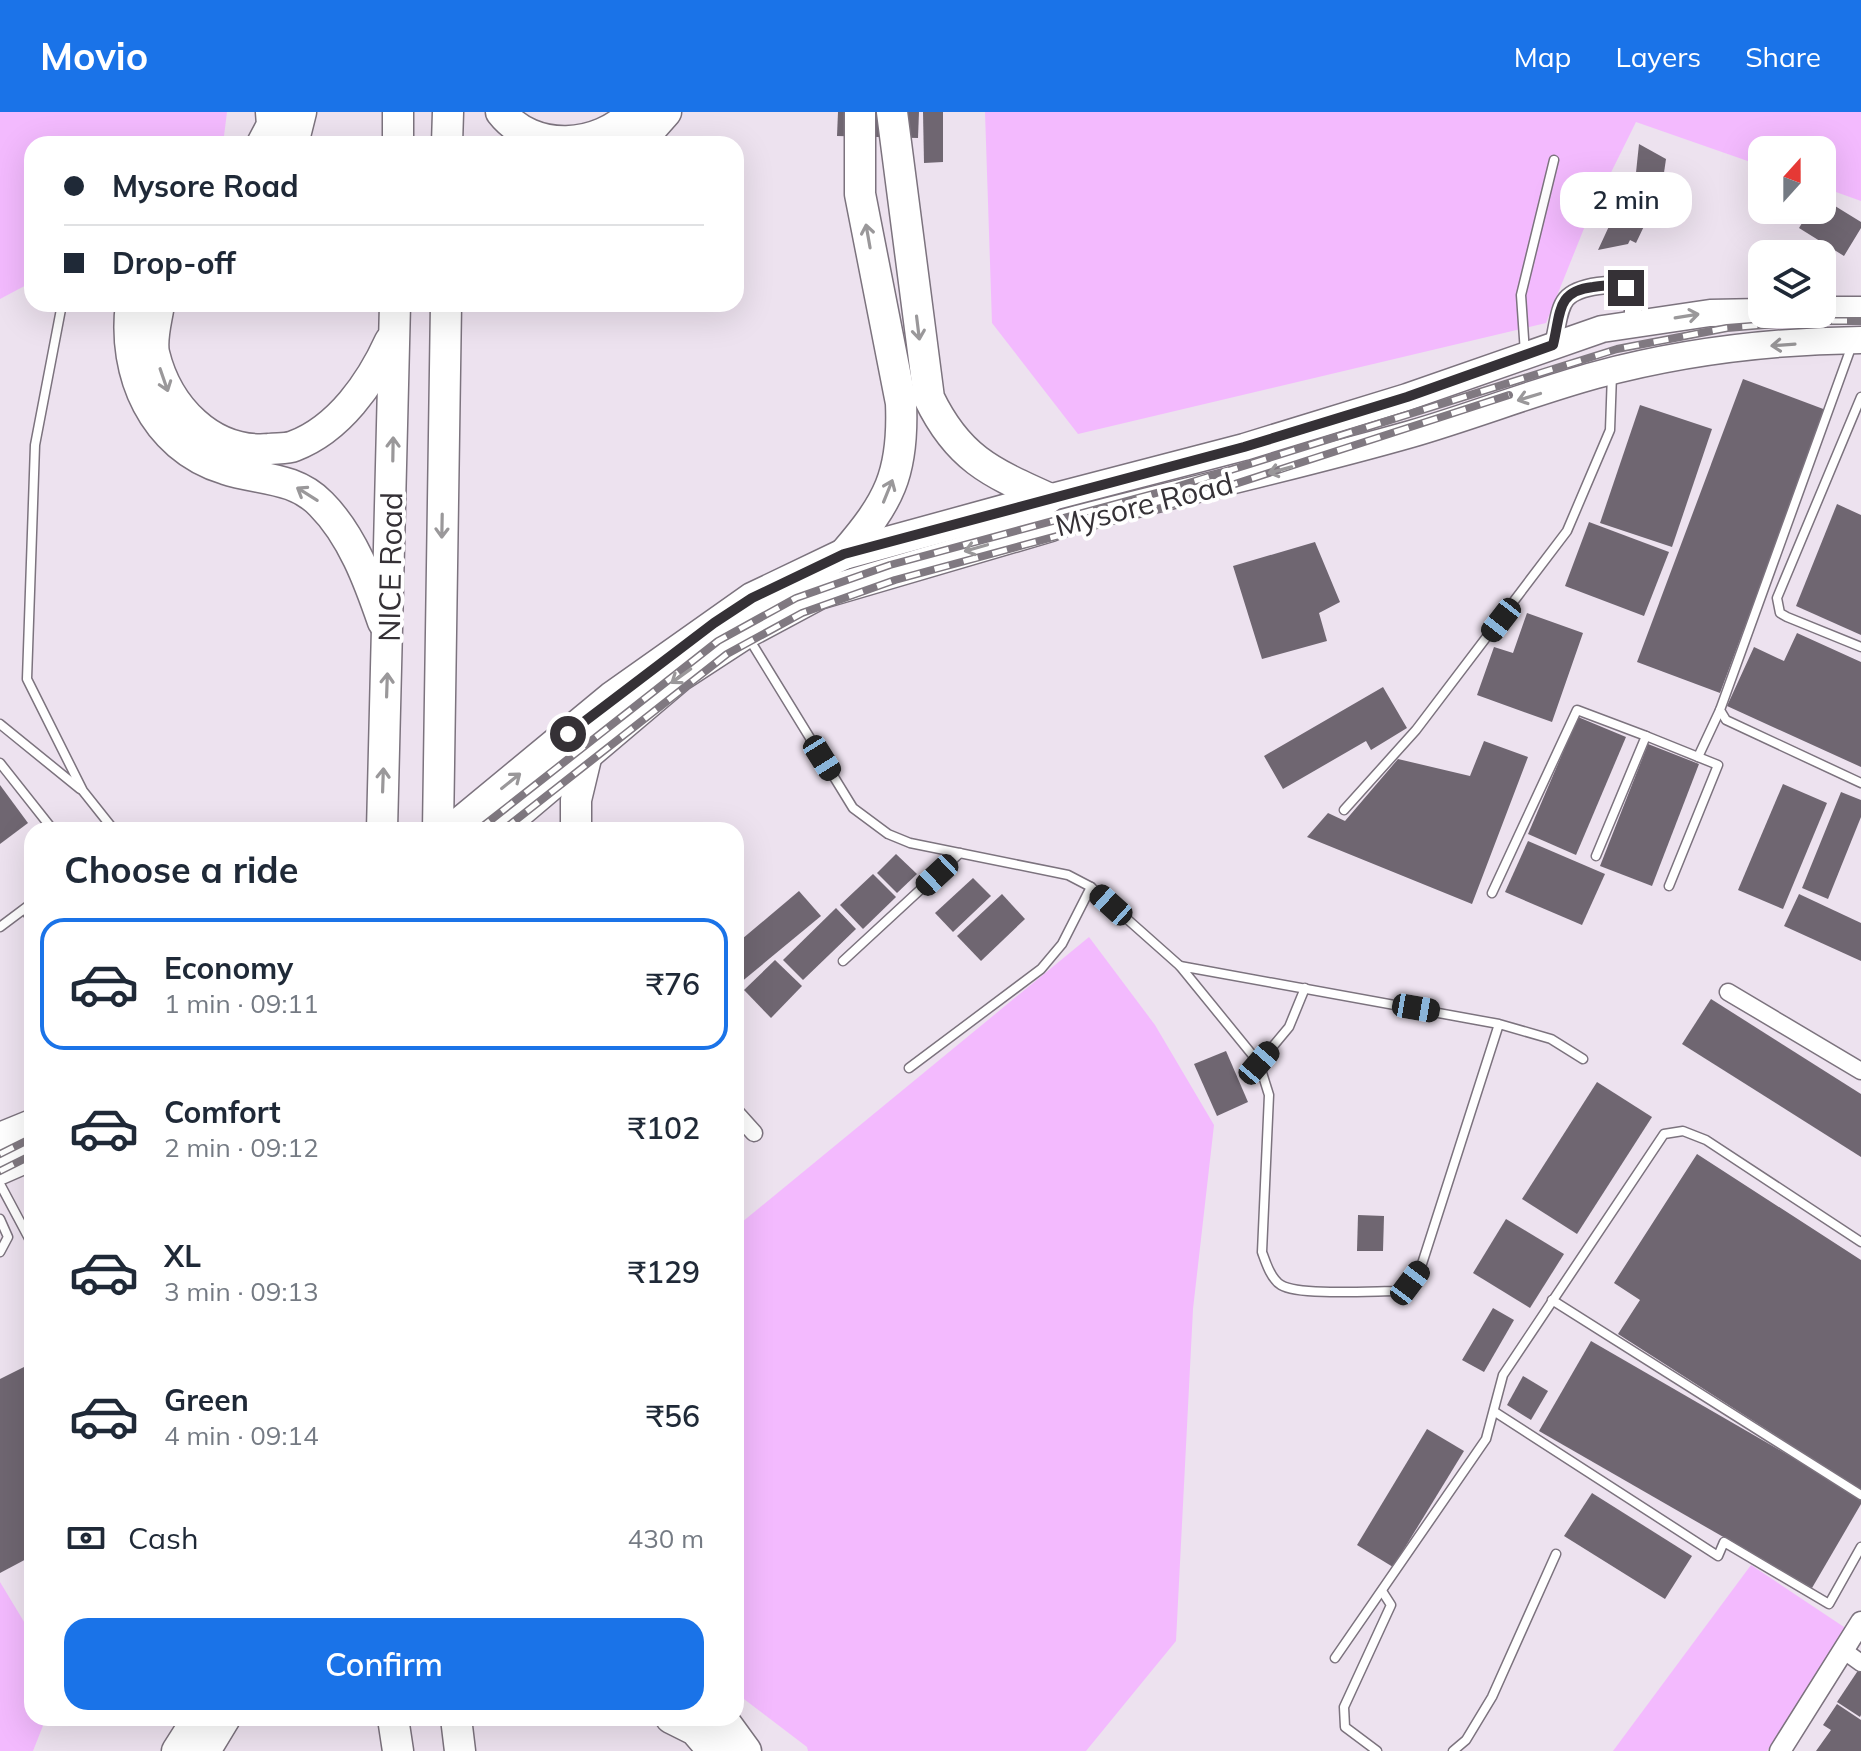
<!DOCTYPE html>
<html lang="en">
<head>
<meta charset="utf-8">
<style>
	:root { --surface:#fff; --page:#f6f6f7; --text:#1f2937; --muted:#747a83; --line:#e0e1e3; --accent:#1a73e8 }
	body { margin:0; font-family:Mulish,sans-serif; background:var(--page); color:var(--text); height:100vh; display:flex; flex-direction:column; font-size:30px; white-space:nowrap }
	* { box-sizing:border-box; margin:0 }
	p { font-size:26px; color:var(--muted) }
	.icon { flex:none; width:44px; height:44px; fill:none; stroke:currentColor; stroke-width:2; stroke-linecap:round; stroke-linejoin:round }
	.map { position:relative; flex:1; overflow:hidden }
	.side { position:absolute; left:24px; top:710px; width:720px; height:904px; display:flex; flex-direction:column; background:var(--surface); border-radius:24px; box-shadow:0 8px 32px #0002 }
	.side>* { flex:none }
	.hud { position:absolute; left:24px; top:24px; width:720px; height:176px; border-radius:24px; box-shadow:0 8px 32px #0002; display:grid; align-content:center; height:176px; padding:0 40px; background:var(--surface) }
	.needle { width:52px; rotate:21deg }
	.fabs { position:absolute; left:1748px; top:24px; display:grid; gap:16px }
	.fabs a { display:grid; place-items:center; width:88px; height:88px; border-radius:16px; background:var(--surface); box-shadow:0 8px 32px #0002; font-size:40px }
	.end { position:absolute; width:36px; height:36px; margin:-18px; border:10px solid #353136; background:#fff; box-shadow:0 0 0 4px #fff }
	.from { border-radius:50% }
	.bubble { position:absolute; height:56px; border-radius:24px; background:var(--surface); box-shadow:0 8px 32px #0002; font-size:26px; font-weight:600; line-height:56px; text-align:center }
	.car { position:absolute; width:24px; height:48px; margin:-24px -12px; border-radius:10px; box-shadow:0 0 6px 2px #0007; background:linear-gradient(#222 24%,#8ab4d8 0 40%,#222 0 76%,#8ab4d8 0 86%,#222 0) }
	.hud b { display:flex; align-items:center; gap:28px; height:76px; font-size:30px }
	.hud b+b { border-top:2px solid var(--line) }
	.hud i { width:20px; height:20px; background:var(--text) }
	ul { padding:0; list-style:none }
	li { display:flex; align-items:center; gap:24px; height:132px; margin:0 16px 12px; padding:0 24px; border:4px solid transparent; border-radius:24px }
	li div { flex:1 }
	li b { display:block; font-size:30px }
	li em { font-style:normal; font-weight:600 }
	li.on { border-color:var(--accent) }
	li>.icon { width:72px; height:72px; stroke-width:1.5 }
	h2 { padding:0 40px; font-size:36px; line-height:96px }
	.pay { display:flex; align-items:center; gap:20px; height:88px; padding:0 40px; font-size:30px }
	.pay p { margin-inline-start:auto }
	.button { display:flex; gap:16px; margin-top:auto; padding:16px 40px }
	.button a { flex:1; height:92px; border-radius:24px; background:var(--accent); color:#fff; font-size:32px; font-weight:600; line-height:92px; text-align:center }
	header { display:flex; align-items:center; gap:48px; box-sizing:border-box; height:112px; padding:0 40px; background:var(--accent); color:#fff }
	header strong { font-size:38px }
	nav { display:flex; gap:44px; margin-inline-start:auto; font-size:28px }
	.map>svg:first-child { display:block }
	.green { fill:#f3bafe }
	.building { fill:#6f6671 }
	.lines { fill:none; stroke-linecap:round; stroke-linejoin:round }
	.service-casing { stroke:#7c737e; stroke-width:11 }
	.minor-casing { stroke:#7c737e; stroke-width:19 }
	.tertiary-casing { stroke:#7c737e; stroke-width:23 }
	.trunk-casing { stroke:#7c737e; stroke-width:29 }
	.motorway-casing { stroke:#7c737e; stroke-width:33 }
	.service { stroke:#fff; stroke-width:8 }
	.minor { stroke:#fff; stroke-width:16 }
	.tertiary { stroke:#fff; stroke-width:20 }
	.trunk { stroke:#fff; stroke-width:26 }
	.motorway { stroke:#fff; stroke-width:30 }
	.rail-casing { stroke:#807981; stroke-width:8 }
	.rail { stroke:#fff; stroke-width:5; stroke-dasharray:15; stroke-linecap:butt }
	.oneway { stroke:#9a989a }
	.route { stroke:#353136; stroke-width:10 }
	.labels { text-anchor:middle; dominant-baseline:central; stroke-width:8; stroke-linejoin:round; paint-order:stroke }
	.street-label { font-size:30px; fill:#353136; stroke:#fff }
</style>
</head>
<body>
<header>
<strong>Movio</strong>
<nav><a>Map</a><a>Layers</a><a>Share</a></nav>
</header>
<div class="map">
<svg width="1861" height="1639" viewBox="0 0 1861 1639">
	<rect width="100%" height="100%" fill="#ede2ef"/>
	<g class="green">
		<polygon points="0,0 227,0 223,32 32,32 32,170 0,187"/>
		<polygon points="985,0 1861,0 1861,89 1822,75 1822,38 1762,38 1762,54 1636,10 1587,109 1546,211 1078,322 992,211"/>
		<polygon points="1089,825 1155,913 1214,1013 1193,1197 1176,1529 1086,1639 808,1639 807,1635 736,1581 736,1115"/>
		<polygon points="1751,1453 1847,1517 1767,1639 1613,1639"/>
		<polygon points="0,1470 32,1523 32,1606 46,1606 33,1639 0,1639"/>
	</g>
	<g class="building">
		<polygon points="838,0 919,0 918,26 837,24"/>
		<polygon points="923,0 943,0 943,50 924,51"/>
		<polygon points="1639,32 1666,47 1658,102 1633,89"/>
		<polygon points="1822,86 1861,110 1861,116 1844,144 1799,116 1810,98 1822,98"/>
		<polygon points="1617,97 1646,110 1636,131 1630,128 1628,132 1598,138"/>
		<polygon points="1743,267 1826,298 1720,581 1637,550"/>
		<polygon points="1640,293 1712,317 1672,435 1600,411"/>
		<polygon points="1837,392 1861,403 1861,523 1796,494"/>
		<polygon points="1589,410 1669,440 1644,504 1565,474"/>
		<polygon points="1315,430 1340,490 1319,501 1327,529 1262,547 1233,454"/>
		<polygon points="1527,501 1583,521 1552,610 1477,583 1494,535 1513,541"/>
		<polygon points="1797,521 1861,550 1861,655 1727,594 1754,535 1784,549"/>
		<polygon points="1383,575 1407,616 1371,638 1366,629 1283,677 1264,644"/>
		<polygon points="1578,605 1626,625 1576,743 1528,722"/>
		<polygon points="1484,629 1528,645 1472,792 1307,725 1328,701 1345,709 1398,647 1470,664"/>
		<polygon points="1648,632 1699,652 1652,774 1600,754"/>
		<polygon points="1783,672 1827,691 1783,797 1738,778"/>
		<polygon points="0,673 28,711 0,732"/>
		<polygon points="1841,680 1861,688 1861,705 1828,787 1802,776"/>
		<polygon points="1528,729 1605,762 1582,813 1505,780"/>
		<polygon points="896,742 917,762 897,781 877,761"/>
		<polygon points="873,762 896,785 863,817 840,793"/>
		<polygon points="973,766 991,784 953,820 935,801"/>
		<polygon points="799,779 821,804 740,871 736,866 736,832"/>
		<polygon points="1002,782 1025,807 981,849 957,824"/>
		<polygon points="1799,782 1861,811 1861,849 1784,814"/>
		<polygon points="836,796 856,817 803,868 783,848"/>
		<polygon points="775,848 802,874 771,906 744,878"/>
		<polygon points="1711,887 1861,982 1861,1045 1682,932"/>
		<polygon points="1226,939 1248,990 1217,1004 1194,952"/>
		<polygon points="1597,970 1652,1005 1577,1122 1522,1087"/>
		<polygon points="1697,1042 1861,1148 1861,1378 1618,1222 1640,1188 1614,1171"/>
		<polygon points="1358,1103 1384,1104 1383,1139 1357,1139"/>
		<polygon points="1506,1107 1564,1142 1530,1196 1473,1161"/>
		<polygon points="1493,1196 1514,1208 1484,1260 1462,1248"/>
		<polygon points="1591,1229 1861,1385 1861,1392 1812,1476 1539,1319"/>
		<polygon points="32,1251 32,1444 0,1461 0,1267"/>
		<polygon points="1523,1264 1548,1279 1531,1308 1507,1293"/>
		<polygon points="1427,1317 1464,1339 1393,1455 1357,1433"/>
		<polygon points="1592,1381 1692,1444 1665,1487 1564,1424"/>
		<polygon points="1861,1554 1861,1603 1860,1605 1837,1590"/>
		<polygon points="1837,1592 1861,1608 1861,1639 1816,1639 1831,1618 1823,1613"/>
	</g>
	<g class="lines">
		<g class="service-casing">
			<g id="service">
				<polyline points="62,192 35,333 27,567 83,679 114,718"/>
				<polyline points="1852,233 1720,598 1726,608 1861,671"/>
				<polyline points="1525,241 1521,183 1554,48"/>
				<polyline points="1861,285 1777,486 1780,501 1787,505 1861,535"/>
				<polyline points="748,525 853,696 888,722 910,731 1068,763 1091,775 1180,854"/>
				<polyline points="0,612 80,677"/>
				<polyline points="1646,624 1718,653 1669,774"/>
				<polyline points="1698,645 1720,598"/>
				<polyline points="0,651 53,718"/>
				<polyline points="1344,698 1416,618 1567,419 1610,318 1612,262"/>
				<polyline points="1492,781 1577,598 1646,624 1596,744"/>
				<polyline points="25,797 32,809"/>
				<polyline points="0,815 32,791"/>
				<polyline points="843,849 960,741"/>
				<path d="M 1499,912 L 1420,1158 L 1410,1171 L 1397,1179 C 1373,1179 1299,1184 1281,1173 C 1271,1167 1266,1151 1262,1140 L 1269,983 L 1259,951 L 1180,854 L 1499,912 L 1551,927 L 1583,947"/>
				<polyline points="1259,951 1289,915 1305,876"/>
				<polyline points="909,956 1041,857 1062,832 1091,775"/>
				<polyline points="0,1072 32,1132"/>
				<polyline points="0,1107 8,1125 0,1140"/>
				<polyline points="1552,1188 1861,1383"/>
				<polyline points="1495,1300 1718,1444 1724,1430 1829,1492 1861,1435"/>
				<polyline points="1335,1546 1486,1327 1503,1263 1664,1022 1683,1019 1706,1028 1861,1130"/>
				<polyline points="1377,1639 1345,1615 1344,1595 1391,1493 1382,1479"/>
				<polyline points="1453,1639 1466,1628 1492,1585 1556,1442"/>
			</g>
		</g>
		<g class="minor-casing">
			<g id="minor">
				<path d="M 1553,233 C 1562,196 1556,180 1598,174 C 1613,172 1622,172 1633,183 L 1633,212"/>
				<polyline points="1728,880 1861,959"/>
				<polyline points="736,1001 754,1021"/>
				<polyline points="1843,1538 1861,1551"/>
			</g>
		</g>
		<g class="tertiary-casing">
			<polyline id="tertiary" points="1780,1639 1861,1510"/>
		</g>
		<g class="trunk-casing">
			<g id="trunk">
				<polyline points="1822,198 1861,198"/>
				<polyline points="1048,386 1244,335 1407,285 1602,217 1710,201 1762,200"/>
				<path d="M 1051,414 C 1171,382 1292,356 1411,322 C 1473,304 1534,280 1596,263 C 1681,240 1773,229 1861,228"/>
			</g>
		</g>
		<g class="motorway-casing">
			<g id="motorway">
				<path d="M 501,0 C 533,41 599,37 633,0"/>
				<path d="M 892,0 L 929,286 C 958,346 990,360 1048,386"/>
				<polyline points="262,32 272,13 271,0"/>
				<polyline points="293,32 301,0"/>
				<polyline points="398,32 398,0"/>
				<polyline points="447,32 448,0"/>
				<polyline points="632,32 651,17 666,0"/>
				<path d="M 131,192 C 122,261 153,335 225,357 C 258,368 294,364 321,392 C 352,423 369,469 383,510"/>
				<path d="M 159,192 C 157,207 151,226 154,241 C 167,295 211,342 269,337 C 277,336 287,337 294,334 C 339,317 371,271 390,229"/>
				<path d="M 844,442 C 889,390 904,362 901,291 L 860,82 L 860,0"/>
				<polyline points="382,718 395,192"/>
				<polyline points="438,718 446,192"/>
				<polyline points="451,718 612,585 752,486 844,442 1048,386"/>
				<polyline points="498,718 680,564 746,521 819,482 1051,414"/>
				<polyline points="576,718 576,688 587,642"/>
				<polyline points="0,1026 32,1013"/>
				<polyline points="0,1057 32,1043"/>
				<polyline points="393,1606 398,1639"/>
				<polyline points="456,1606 460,1639"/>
				<polyline points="671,1606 695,1618 713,1639"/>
				<polyline points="722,1606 746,1639"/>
				<polyline points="177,1639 198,1606"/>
				<polyline points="205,1639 225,1606"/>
			</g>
		</g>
		<use href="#service" class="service"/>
		<use href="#minor" class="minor"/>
		<use href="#tertiary" class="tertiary"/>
		<use href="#trunk" class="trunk"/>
		<use href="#motorway" class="motorway"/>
		<g class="rail-casing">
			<g id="rail">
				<polyline points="478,718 718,529 796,486 890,453 1160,380 1617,237 1727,216 1813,209 1861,209"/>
				<polyline points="503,718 727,542 802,501 895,468 1164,395 1509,283"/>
				<polyline points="0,1042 32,1026"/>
				<polyline points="0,1059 32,1043"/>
			</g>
		</g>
		<use href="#rail" class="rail"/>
	</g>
	<defs><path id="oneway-shaft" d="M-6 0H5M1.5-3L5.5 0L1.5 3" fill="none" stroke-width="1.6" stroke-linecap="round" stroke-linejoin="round" transform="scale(2)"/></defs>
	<g class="oneway">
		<use href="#oneway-shaft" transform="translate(868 124) rotate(-100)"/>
		<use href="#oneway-shaft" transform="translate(1687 204) rotate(-9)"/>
		<use href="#oneway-shaft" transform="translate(918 216) rotate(83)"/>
		<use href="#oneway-shaft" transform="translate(1783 233) rotate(176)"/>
		<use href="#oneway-shaft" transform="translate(164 268) rotate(71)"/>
		<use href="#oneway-shaft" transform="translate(1529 285) rotate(163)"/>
		<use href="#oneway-shaft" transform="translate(393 337) rotate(-89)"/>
		<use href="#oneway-shaft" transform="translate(1280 358) rotate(165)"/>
		<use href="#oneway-shaft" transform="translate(888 379) rotate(-68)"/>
		<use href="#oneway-shaft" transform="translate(307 382) rotate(-148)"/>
		<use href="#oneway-shaft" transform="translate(442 414) rotate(91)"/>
		<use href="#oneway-shaft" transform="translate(976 436) rotate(164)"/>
		<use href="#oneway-shaft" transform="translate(681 564) rotate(144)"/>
		<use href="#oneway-shaft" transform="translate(387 573) rotate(-88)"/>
		<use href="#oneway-shaft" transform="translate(383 668) rotate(-88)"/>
		<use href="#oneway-shaft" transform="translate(511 669) rotate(-39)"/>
	</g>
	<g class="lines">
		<path class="route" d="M 568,622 L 714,511 L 752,486 L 844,442 L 1244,335 L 1407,285 L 1553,233 C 1561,201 1556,179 1593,175 C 1606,173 1614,172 1626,176"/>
	</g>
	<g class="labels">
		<g class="street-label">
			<text transform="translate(1144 392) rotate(-14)">Mysore Road</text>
			<text transform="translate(390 455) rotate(-89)">NICE Road</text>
		</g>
	</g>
</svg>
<div class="fabs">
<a><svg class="needle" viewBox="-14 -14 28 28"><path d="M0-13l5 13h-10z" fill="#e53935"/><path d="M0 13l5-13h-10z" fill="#747a83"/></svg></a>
<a><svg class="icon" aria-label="layers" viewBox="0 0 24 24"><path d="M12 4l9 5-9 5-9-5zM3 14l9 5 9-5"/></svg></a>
</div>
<i class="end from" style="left:568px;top:622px"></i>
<i class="end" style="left:1626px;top:176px"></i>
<div class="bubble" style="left:1560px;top:60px;width:132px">2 min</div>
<i class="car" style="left:1501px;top:508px;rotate:218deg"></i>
<i class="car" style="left:822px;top:646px;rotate:148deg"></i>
<i class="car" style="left:937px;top:763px;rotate:227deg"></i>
<i class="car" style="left:1111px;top:793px;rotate:312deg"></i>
<i class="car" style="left:1416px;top:896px;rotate:100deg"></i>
<i class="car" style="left:1259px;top:951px;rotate:41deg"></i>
<i class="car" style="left:1410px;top:1171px;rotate:37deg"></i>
<div class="hud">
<b><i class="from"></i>Mysore Road</b>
<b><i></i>Drop-off</b>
</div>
<section class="side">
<h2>Choose a ride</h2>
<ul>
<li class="on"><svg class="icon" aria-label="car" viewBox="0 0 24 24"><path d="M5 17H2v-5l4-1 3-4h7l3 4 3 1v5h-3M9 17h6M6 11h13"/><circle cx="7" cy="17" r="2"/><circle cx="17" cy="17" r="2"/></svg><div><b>Economy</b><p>1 min · 09:11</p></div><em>₹76</em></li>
<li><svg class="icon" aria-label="car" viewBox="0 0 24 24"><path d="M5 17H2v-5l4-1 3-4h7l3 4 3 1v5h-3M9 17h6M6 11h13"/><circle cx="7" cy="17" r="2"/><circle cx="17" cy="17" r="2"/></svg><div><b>Comfort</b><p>2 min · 09:12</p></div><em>₹102</em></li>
<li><svg class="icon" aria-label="car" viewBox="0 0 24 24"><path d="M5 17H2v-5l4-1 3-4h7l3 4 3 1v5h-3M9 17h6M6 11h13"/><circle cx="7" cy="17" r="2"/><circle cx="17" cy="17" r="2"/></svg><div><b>XL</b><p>3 min · 09:13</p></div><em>₹129</em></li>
<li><svg class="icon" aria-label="car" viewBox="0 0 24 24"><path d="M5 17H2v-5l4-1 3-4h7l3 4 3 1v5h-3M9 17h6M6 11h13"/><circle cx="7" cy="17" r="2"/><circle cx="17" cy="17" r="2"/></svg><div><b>Green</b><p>4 min · 09:14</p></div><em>₹56</em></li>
</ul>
<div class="pay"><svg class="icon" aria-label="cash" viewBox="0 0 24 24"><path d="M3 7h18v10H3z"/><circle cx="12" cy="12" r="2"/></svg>Cash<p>430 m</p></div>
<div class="button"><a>Confirm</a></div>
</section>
</div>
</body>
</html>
